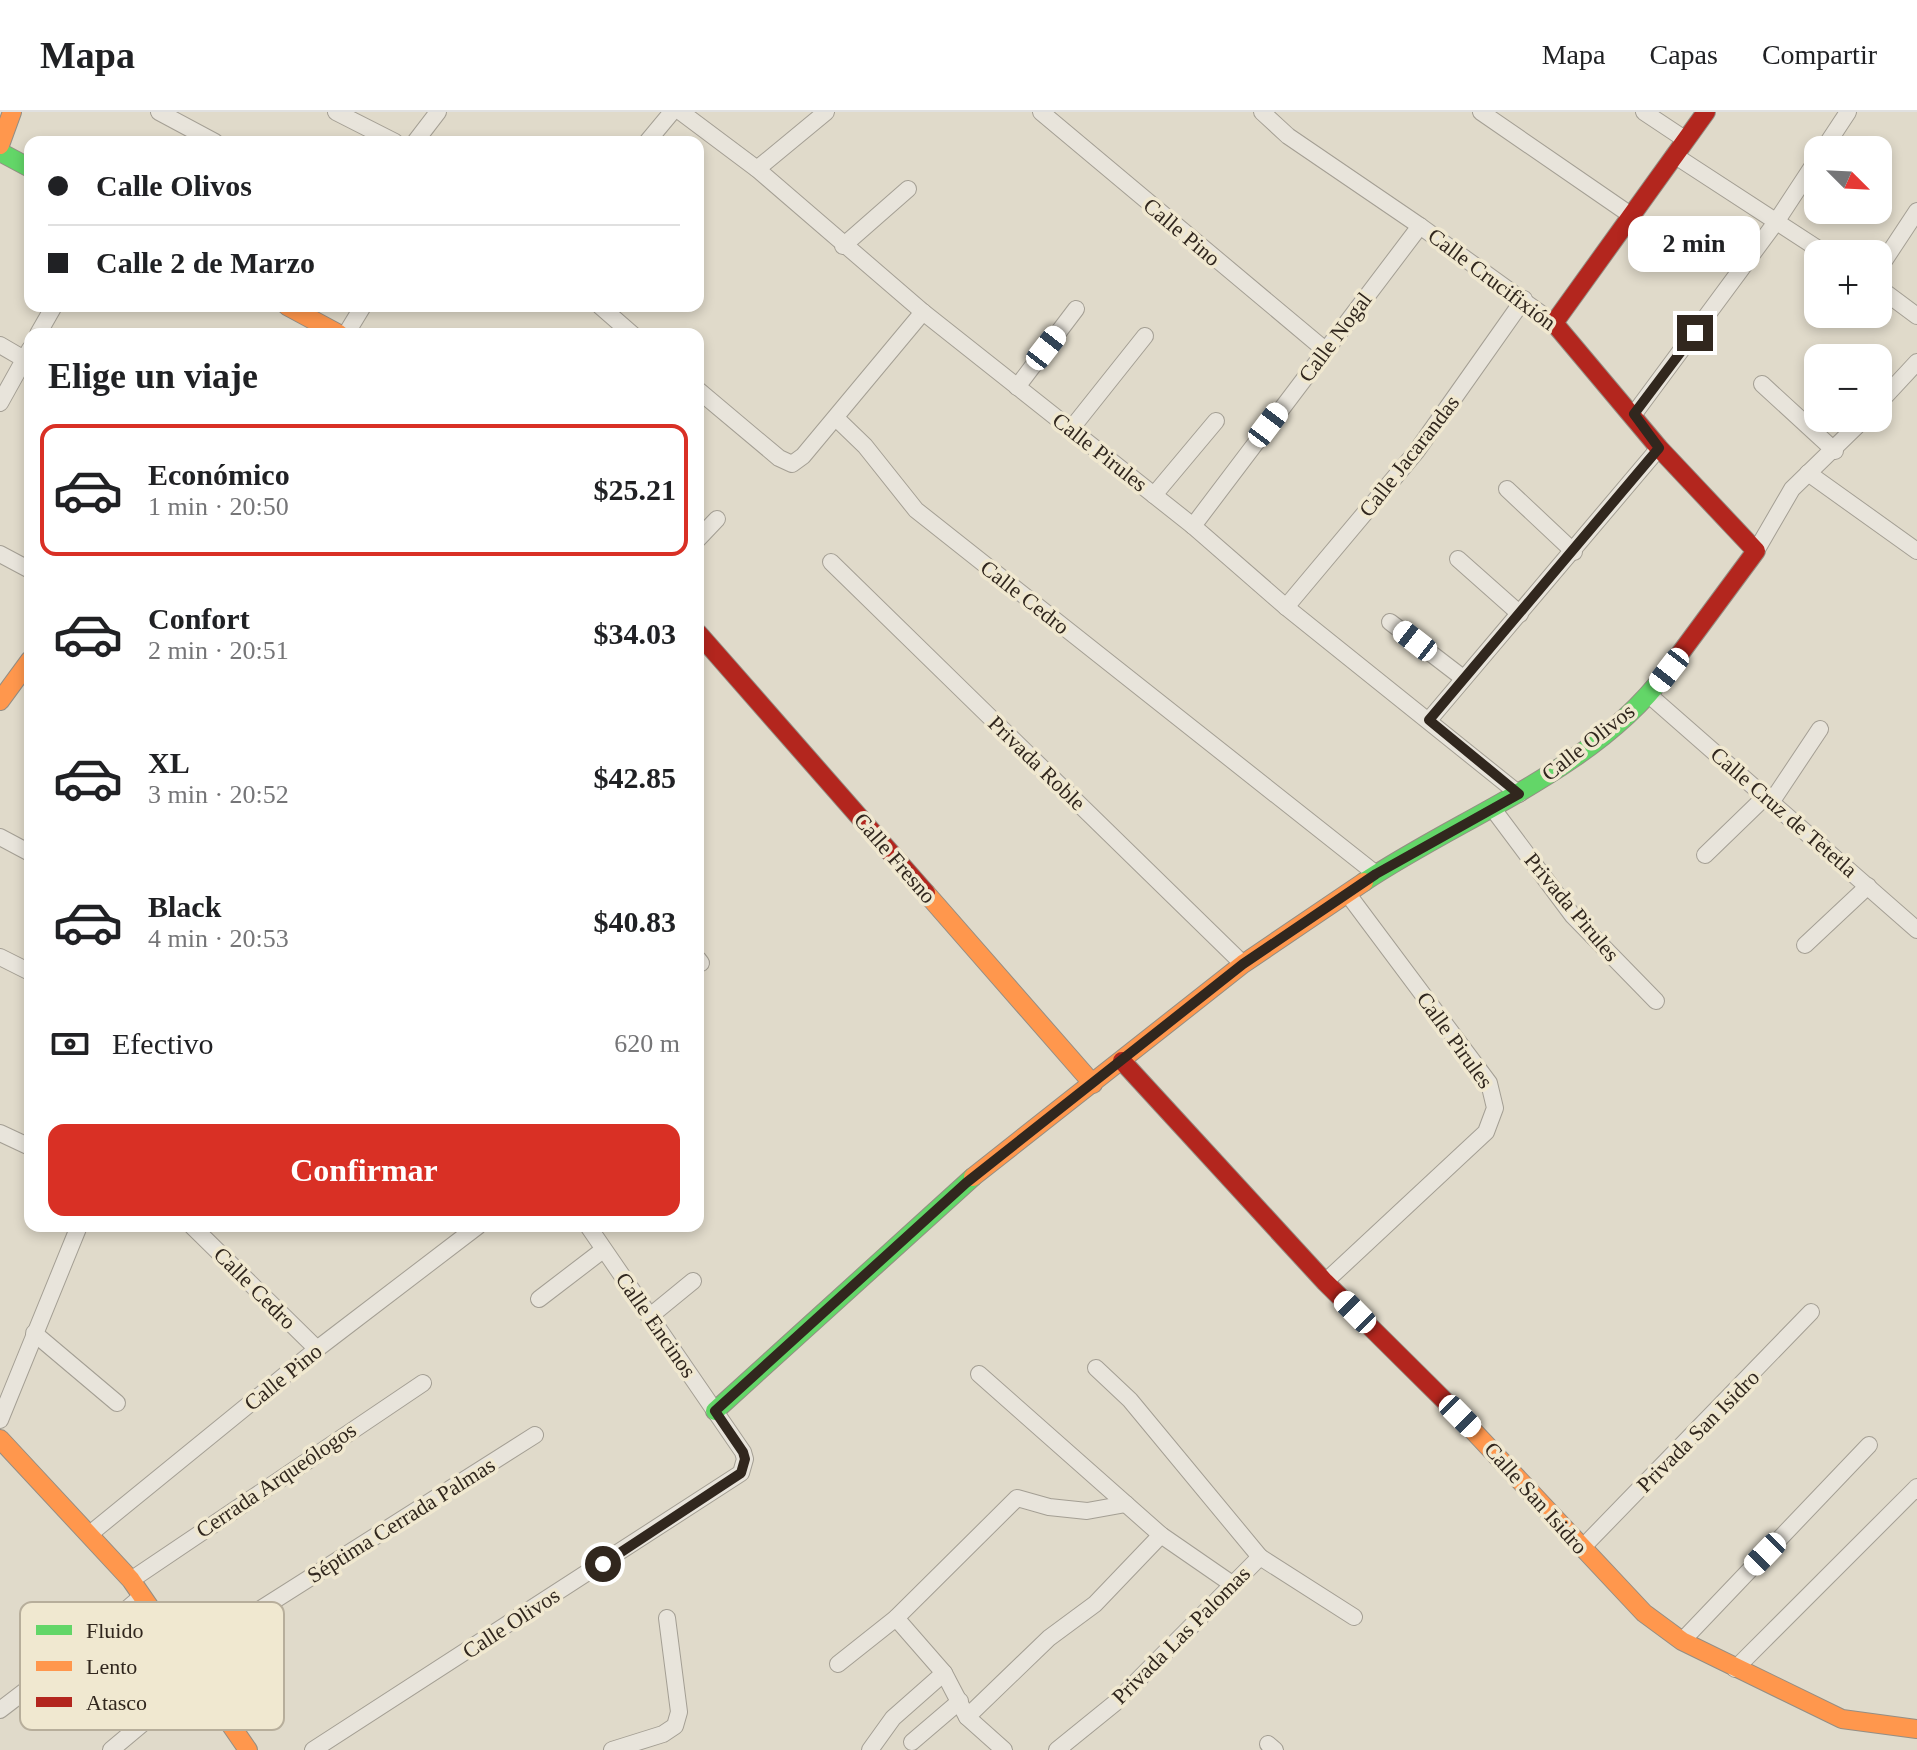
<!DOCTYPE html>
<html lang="es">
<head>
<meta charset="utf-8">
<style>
	:root { --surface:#fff; --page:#f6f6f6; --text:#202124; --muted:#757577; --line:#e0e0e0; --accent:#d93025 }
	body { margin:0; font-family:"Times New Roman",serif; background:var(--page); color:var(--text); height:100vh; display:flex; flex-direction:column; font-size:30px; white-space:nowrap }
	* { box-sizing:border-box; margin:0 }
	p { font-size:26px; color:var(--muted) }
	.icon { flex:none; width:44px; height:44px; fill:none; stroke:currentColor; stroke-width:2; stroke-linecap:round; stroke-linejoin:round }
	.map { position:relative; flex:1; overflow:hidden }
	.side { position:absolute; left:24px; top:216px; width:680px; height:904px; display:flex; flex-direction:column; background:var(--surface); border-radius:16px; box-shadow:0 4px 12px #0003 }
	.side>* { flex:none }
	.top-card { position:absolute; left:24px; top:24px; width:680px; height:176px; border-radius:16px; box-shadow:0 4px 12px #0003; display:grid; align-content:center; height:176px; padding:0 24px; background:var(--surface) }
	.needle { width:52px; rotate:114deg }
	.controls { position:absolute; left:1804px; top:24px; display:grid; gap:16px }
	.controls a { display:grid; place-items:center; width:88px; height:88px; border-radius:16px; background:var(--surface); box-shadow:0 4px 12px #0003; font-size:40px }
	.end { position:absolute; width:36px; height:36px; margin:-18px; border:10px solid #31271e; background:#fff; box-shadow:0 0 0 4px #fff }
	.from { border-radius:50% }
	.bubble { position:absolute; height:56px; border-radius:16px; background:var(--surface); box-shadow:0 4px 12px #0003; font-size:26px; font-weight:600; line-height:56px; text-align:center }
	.car { position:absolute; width:24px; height:48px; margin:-24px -12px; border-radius:10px; box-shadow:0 0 6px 2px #0007; background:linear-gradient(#fff 24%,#345 0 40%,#fff 0 76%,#345 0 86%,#fff 0) }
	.top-card b { display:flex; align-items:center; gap:28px; height:76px; font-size:30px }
	.top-card b+b { border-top:2px solid var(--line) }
	.top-card i { width:20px; height:20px; background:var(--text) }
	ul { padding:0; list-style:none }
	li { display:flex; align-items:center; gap:24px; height:132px; margin:0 16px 12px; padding:0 8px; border:4px solid transparent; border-radius:16px }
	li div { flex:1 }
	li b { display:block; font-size:30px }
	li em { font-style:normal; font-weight:600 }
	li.active { border-color:var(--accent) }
	li>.icon { width:72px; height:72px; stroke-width:1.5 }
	h2 { padding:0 24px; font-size:36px; line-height:96px }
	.pay { display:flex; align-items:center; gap:20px; height:88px; padding:0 24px; font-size:30px }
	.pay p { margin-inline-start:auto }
	.action { display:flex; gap:16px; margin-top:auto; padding:16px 24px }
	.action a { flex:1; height:92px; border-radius:16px; background:var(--accent); color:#fff; font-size:32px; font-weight:600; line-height:92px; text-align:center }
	header { display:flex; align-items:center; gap:48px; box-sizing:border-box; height:112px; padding:0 40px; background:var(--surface); border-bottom:2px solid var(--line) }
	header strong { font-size:38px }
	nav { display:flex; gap:44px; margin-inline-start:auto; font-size:28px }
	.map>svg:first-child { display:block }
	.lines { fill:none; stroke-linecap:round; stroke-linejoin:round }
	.street-casing { stroke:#a49f94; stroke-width:18 }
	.fast-casing { stroke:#948e84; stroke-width:20 }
	.slow-casing { stroke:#948e84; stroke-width:20 }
	.jam-casing { stroke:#948e84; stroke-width:20 }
	.street { stroke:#e8e4db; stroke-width:16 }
	.fast { stroke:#63d668; stroke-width:18 }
	.slow { stroke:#ff974d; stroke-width:18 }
	.jam { stroke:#b3261e; stroke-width:18 }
	.route { stroke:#31271e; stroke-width:10 }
	.labels { text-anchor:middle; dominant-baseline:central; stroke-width:7; stroke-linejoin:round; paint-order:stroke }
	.street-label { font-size:22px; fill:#31271e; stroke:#f0e8d0 }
	.key { fill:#f0e8d0; stroke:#b7ae9b; stroke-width:2 }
	.key-label { font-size:22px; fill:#31271e }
</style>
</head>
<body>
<header>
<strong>Mapa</strong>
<nav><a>Mapa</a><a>Capas</a><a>Compartir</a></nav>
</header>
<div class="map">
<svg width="1917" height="1638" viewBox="0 0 1917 1638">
	<rect width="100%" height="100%" fill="#e0daca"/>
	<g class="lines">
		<g class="street-casing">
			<g id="street">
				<polyline points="159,0 215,30"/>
				<polyline points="336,0 395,30"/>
				<polyline points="681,0 757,57 923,200 1193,414 1286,495 1519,682"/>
				<polyline points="1041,0 1325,238"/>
				<polyline points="1262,0 1288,24 1420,114 1554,211"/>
				<polyline points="1481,0 1632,104"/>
				<polyline points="1644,0 1686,28"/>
				<polyline points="415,30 438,0"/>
				<polyline points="647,30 672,0"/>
				<polyline points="1823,38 1848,0"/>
				<polyline points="1674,43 1826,142"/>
				<polyline points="757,57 826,0"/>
				<polyline points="843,134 908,77"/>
				<polyline points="1878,158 1917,99"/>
				<polyline points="1878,175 1917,204"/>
				<polyline points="600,194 632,222"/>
				<polyline points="38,222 54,194"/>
				<polyline points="346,222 363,194"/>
				<polyline points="0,233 24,247"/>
				<polyline points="1762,272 1835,339"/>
				<polyline points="1017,275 1076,197"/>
				<polyline points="698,278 779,346 792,352 803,344 923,200"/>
				<polyline points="0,291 30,237"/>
				<polyline points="1878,292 1917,250"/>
				<polyline points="1634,302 1776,110 1818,46"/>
				<polyline points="836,306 865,334 916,398 1376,762"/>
				<polyline points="1071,317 1145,224"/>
				<polyline points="1808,361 1917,439"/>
				<polyline points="1507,377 1574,440"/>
				<polyline points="1154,383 1216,309"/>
				<polyline points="1193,414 1420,114"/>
				<polyline points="698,427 717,407"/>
				<polyline points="1756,439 1792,377 1865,306"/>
				<polyline points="0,442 30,458"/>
				<polyline points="1458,447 1520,502"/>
				<polyline points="831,450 1243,852"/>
				<polyline points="1286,495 1416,340 1524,187"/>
				<polyline points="1390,510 1463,566"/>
				<polyline points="1649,583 1917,818"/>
				<polyline points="1429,608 1659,336"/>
				<polyline points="1772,689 1820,617"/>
				<polyline points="1493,697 1573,804 1656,889"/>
				<polyline points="0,725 30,741"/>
				<polyline points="1705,743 1767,683"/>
				<polyline points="1805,833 1868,774"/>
				<polyline points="0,845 30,860"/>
				<polyline points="698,847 701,851"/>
				<polyline points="0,1021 30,1035"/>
				<polyline points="192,1114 317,1237"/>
				<polyline points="1325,1170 1486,1020 1495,996 1489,971 1347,781"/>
				<polyline points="539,1187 603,1138"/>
				<polyline points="649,1205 693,1169"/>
				<polyline points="34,1221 117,1291"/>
				<polyline points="979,1262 1161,1423 1232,1472"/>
				<polyline points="0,1308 79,1114"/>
				<polyline points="91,1421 317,1237 478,1114"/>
				<polyline points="1582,1436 1811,1200"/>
				<polyline points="1260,1445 1354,1505"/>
				<polyline points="131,1468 423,1271"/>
				<polyline points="896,1506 944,1561 967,1605 1004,1638"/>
				<polyline points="1682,1529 1869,1333"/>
				<polyline points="185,1545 535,1323"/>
				<polyline points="838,1552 896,1506 1017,1386 1049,1395 1087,1399 1126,1392"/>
				<polyline points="1735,1557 1917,1375"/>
				<polyline points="0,1598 85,1533 142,1484"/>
				<polyline points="967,1605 1049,1526 1095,1492 1161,1423"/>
				<polyline points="912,1630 960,1589"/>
				<polyline points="1268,1632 1275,1638"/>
				<polyline points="111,1638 198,1565"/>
				<polyline points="313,1638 741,1361 745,1347 743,1340 588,1114"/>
				<polyline points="612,1638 663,1622 675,1614 679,1600 667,1506"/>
				<polyline points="870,1638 893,1606 944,1561"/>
				<polyline points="1057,1638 1115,1591 1260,1445 1130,1288 1096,1256"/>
			</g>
		</g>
		<g class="fast-casing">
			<g id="fast">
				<polyline points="0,40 30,56"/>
				<path d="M 1364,770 C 1461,705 1593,658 1665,562"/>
				<polyline points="715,1299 973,1065"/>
			</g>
		</g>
		<g class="slow-casing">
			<g id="slow">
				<polyline points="0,33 12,0"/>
				<polyline points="287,194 339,222"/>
				<polyline points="0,589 30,548"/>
				<polyline points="926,781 1093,972"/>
				<polyline points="973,1065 1243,852 1364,770"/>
				<polyline points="1449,1293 1644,1501 1682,1529 1842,1607 1917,1617"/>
				<polyline points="0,1327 131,1468 248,1638"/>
			</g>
		</g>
		<g class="jam-casing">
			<g id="jam">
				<polyline points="698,521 926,781"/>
				<polyline points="1665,562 1756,439 1659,336 1554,211 1706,0"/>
				<polyline points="1122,949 1325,1170 1449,1293"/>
			</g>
		</g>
		<use href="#street" class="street"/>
		<use href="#fast" class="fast"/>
		<use href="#slow" class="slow"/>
		<use href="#jam" class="jam"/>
	</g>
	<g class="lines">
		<polyline class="route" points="603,1452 741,1361 745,1347 743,1340 715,1299 966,1071 1243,852 1376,762 1519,682 1429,608 1659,336 1634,302 1695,221"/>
	</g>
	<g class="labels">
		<g class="street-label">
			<text transform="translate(1182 120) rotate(40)">Calle Pino</text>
			<text transform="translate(1492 167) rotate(37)">Calle Crucifixión</text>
			<text transform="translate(1335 225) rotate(-53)">Calle Nogal</text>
			<text transform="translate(1100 340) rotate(38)">Calle Pirules</text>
			<text transform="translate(1409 344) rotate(-52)">Calle Jacarandas</text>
			<text transform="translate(1025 485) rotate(38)">Calle Cedro</text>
			<text transform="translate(1588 630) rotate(-38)">Calle Olivos</text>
			<text transform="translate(1037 651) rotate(44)">Privada Roble</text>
			<text transform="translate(1784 700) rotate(41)">Calle Cruz de Tetetla</text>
			<text transform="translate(895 746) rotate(49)">Calle Fresno</text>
			<text transform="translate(1572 795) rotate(50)">Privada Pirules</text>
			<text transform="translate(1455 928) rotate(54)">Calle Pirules</text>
			<text transform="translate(255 1176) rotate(45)">Calle Cedro</text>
			<text transform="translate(656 1213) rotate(55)">Calle Encinos</text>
			<text transform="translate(283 1265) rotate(-39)">Calle Pino</text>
			<text transform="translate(1698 1319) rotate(-45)">Privada San Isidro</text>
			<text transform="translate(276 1368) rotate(-34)">Cerrada Arqueólogos</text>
			<text transform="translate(1536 1386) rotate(48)">Calle San Isidro</text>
			<text transform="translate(401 1408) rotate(-32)">Séptima Cerrada Palmas</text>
			<text transform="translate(511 1511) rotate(-33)">Calle Olivos</text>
			<text transform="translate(1181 1523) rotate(-45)">Privada Las Palomas</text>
		</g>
	</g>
	<rect x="20" y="1490" width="264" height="128" rx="12" class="key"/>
	<rect x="36" y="1513" width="36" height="10" fill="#63d668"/>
	<rect x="36" y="1549" width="36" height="10" fill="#ff974d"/>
	<rect x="36" y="1585" width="36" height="10" fill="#b3261e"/>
	<g class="key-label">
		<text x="86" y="1526">Fluido</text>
		<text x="86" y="1562">Lento</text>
		<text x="86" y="1598">Atasco</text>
	</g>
</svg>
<div class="controls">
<a><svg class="needle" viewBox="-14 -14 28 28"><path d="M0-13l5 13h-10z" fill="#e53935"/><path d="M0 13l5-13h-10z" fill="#757577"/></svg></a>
<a>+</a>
<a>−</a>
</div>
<i class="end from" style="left:603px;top:1452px"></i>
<i class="end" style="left:1695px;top:221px"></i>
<div class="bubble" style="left:1628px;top:104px;width:132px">2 min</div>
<i class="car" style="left:1046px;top:236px;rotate:38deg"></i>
<i class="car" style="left:1268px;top:313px;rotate:37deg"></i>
<i class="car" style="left:1415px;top:529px;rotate:308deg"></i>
<i class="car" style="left:1669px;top:558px;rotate:218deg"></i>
<i class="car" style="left:1355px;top:1200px;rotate:315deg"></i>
<i class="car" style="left:1460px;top:1304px;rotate:135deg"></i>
<i class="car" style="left:1765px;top:1442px;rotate:224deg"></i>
<div class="top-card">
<b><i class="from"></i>Calle Olivos</b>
<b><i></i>Calle 2 de Marzo</b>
</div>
<section class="side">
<h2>Elige un viaje</h2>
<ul>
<li class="active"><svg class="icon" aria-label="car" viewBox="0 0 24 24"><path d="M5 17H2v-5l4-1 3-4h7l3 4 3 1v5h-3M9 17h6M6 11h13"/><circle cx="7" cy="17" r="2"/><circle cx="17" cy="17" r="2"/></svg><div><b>Económico</b><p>1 min · 20:50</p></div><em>$25.21</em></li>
<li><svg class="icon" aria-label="car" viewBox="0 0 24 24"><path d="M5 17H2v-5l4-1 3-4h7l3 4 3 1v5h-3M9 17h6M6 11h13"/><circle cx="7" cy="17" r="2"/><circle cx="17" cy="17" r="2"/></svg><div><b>Confort</b><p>2 min · 20:51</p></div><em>$34.03</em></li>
<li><svg class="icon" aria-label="car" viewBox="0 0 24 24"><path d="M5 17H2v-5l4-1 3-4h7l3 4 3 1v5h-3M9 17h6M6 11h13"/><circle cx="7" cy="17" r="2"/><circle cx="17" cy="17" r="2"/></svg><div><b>XL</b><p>3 min · 20:52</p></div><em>$42.85</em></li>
<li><svg class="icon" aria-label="car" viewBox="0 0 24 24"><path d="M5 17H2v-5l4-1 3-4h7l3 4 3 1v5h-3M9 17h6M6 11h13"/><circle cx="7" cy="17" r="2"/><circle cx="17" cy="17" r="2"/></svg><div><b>Black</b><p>4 min · 20:53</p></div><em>$40.83</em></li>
</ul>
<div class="pay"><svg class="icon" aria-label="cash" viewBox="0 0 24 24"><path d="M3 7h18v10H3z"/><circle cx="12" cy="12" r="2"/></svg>Efectivo<p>620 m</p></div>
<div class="action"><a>Confirmar</a></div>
</section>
</div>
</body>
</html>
